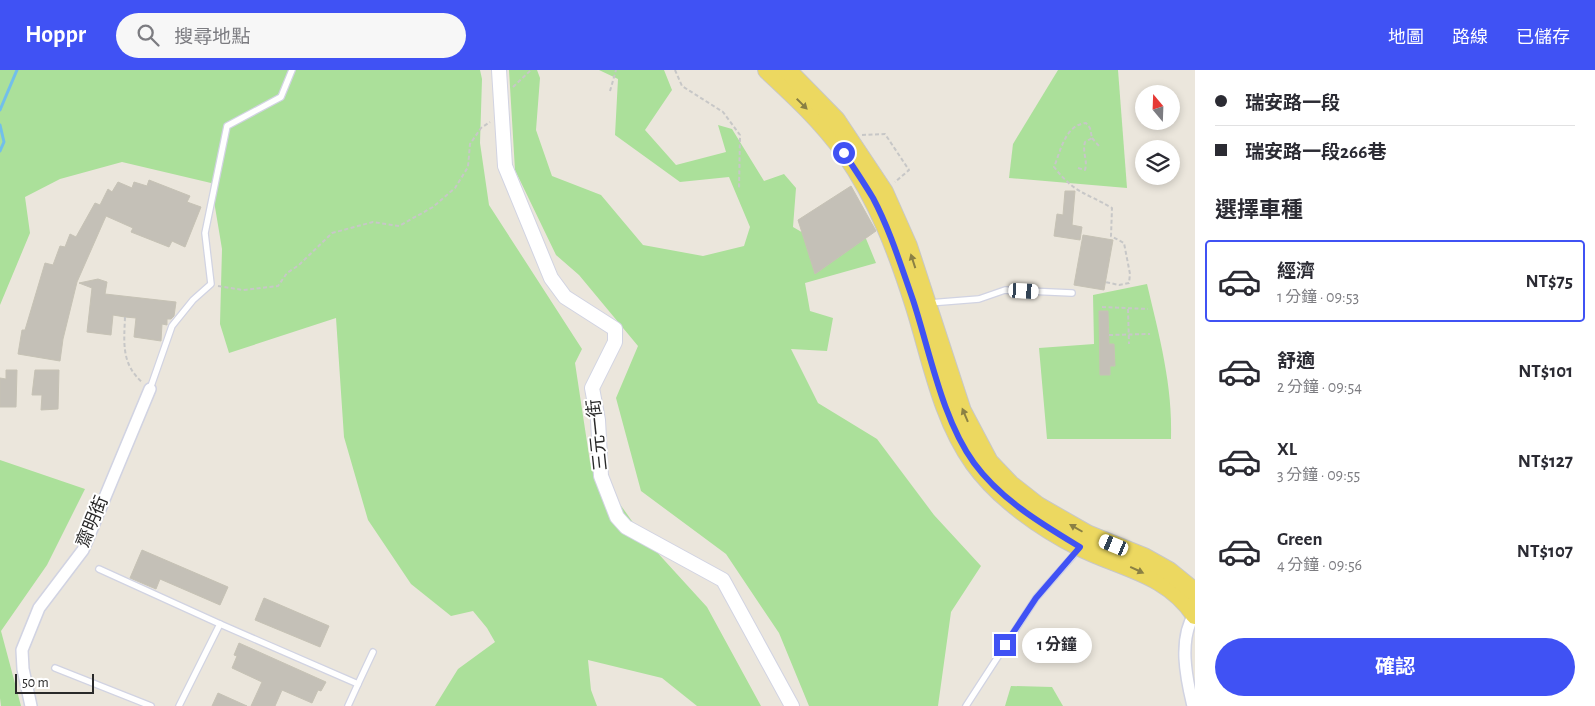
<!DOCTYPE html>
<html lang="zh-TW">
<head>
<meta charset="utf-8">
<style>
	:root { --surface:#fff; --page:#f7f7f7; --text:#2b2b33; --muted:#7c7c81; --line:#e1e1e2; --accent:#4052f4 }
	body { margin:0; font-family:"Alegreya Sans","Noto Sans TC",sans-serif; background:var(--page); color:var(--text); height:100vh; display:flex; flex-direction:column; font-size:19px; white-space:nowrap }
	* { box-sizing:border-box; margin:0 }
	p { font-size:16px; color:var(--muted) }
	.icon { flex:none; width:28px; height:28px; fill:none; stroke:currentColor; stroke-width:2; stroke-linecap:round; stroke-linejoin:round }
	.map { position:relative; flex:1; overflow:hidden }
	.sheet { display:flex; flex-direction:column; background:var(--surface); width:400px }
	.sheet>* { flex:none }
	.banner { display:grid; align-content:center; height:110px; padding:0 20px; background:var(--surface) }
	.needle { width:32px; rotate:341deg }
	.controls { position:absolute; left:1135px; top:15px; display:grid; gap:10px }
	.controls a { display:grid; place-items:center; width:45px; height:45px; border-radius:50%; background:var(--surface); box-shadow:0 2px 8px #0003; font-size:25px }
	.scale { position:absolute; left:15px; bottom:12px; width:79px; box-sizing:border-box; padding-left:5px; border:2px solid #292929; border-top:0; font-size:14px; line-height:18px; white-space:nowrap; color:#292929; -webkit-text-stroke:4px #fff; paint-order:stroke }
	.end { position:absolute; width:22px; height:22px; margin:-11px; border:6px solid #4052f4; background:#fff; box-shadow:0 0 0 2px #fff }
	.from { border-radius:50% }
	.bubble { position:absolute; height:35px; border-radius:18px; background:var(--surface); box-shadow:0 2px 8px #0003; font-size:16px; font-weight:700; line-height:35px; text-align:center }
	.car { position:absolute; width:15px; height:30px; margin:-15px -8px; border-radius:6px; box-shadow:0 0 4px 1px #0007; background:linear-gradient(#fff 24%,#345 0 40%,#fff 0 76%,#345 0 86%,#fff 0) }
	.banner b { display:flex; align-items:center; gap:18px; height:48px; font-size:19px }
	.banner b+b { border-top:1px solid var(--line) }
	.banner i { width:12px; height:12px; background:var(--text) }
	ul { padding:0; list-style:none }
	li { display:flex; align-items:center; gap:15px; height:82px; margin:0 10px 8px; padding:0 10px; border:2px solid transparent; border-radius:5px }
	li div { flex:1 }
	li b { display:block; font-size:19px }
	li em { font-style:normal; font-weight:700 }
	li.current { border-color:var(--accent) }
	li>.icon { width:45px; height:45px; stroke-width:1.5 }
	h2 { padding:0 20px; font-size:22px; line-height:60px }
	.button { display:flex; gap:10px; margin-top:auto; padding:10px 20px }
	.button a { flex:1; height:58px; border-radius:30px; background:var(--accent); color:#fff; font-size:20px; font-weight:700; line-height:58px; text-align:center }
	header { display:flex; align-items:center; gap:30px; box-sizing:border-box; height:70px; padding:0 25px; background:var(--accent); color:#fff }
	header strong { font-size:24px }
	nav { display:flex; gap:28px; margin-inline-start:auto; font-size:18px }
	.search { width:350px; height:45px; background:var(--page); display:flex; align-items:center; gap:12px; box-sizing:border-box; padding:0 18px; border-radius:28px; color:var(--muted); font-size:19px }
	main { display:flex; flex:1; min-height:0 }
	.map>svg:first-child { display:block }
	.green { fill:#abe09a }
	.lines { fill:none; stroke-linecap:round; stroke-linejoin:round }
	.stream { stroke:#72bfea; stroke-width:3 }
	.building { fill:#c4c0b7; stroke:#c6c2b5 }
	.service-casing { stroke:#d1d3e2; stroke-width:8 }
	.minor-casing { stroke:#d1d3e2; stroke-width:14 }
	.tertiary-casing { stroke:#d1d3e2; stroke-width:16 }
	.primary-casing { stroke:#c7c7c7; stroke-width:20 }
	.path { stroke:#c7c7c7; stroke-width:2; stroke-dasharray:4 2.5; stroke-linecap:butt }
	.service { stroke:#fff; stroke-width:5.5 }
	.minor { stroke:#fff; stroke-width:11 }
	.tertiary { stroke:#fff; stroke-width:14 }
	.primary { stroke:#ecd860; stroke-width:18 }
	.oneway { fill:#8a8044 }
	.route { stroke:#4052f4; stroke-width:6 }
	.labels { text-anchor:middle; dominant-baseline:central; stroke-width:4; stroke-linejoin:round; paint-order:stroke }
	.street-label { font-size:18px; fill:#292929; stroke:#fff }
</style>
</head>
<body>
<header>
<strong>Hoppr</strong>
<div class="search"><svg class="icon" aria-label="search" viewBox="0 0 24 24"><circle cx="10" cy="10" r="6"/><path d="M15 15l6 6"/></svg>搜尋地點</div>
<nav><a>地圖</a><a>路線</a><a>已儲存</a></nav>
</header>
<main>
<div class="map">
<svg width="1195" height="636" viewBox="0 0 1195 636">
	<rect width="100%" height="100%" fill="#ebe6dc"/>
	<g class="green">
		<polygon points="0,0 480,0 482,9 480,73 489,135 582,279 575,293 590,392 644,468 707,537 761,636 697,636 662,608 588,590 591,620 597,636 435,636 458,599 495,572 487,558 473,541 451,546 411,514 368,450 344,367 336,248 229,283 220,254 222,179 211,113 122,92 60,109 25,127 30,163 0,235"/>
		<polygon points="509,0 537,0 540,8 536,60 552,106 601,125 643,175 703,186 744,176 750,157 729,107 680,112 615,65 618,9 599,0 664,0 672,20 645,60 676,95 726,82 718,55 732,59 764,111 784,104 796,118 793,157 805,164 853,137 876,193 805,213 810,241 833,248 827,281 791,279 818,333 877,369 934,445 981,496 951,542 938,636 809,636 779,563 726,484 641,421 616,328 638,276 579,205 556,185 515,100"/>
		<polygon points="1058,0 1118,0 1127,118 1009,108 1013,74"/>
		<path d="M 1147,214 C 1159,265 1173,316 1171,369 L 1047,369 L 1039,278 L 1094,274 L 1093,225 Z"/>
		<polygon points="0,390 85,419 47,495 1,561 21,636 1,636 0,628"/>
		<polygon points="1011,616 1052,617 1063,636 1005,636"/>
	</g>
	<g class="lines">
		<g class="stream">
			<polyline points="0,40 17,0"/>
			<polyline points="0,55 4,72 0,81"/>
		</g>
	</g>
	<g class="building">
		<polygon points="149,110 190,126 187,132 201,137 185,177 172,171 169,177 131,162 133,158 106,146 77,212 63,269 60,291 18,284 22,260 25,260 45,193 53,195 60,176 65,177 70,164 76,167 95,133 100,135 108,119 112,122 118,112 132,118 134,112 147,116"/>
		<polygon points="851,116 876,161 815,204 798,150"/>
		<polygon points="1065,121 1075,121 1072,155 1082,157 1080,170 1054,166 1057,144 1063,145"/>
		<polygon points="1083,165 1113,170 1104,220 1074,215"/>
		<polygon points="98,209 107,212 105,224 176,232 174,246 171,249 167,249 167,255 162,254 161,271 134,267 136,248 125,247 113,245 111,265 87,262 92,218 79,213"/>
		<polygon points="1099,241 1108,241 1109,274 1114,274 1115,296 1110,296 1110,305 1100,305"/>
		<polygon points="6,300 17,300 16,337 0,337 0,308 6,309"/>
		<polygon points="35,300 59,300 58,339 41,340 42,325 32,325"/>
		<polygon points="142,480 228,517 220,535 160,509 156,519 130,508"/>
		<polygon points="264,528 329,556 320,577 255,550"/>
		<polygon points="239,573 326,612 321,621 318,620 312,633 282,620 275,636 251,636 262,612 232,598 237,586 234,585"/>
		<polygon points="218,623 247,636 212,636"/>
	</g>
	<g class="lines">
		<g class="service-casing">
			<g id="service">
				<polyline points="929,233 979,229 1005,220 1072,223"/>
				<polyline points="150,319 172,256 193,230 211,214 205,163 227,56 281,27 292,0"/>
				<polyline points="99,499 220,554"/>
				<polyline points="55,598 151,636"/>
				<polyline points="179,636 220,554 358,614 373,582"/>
				<polyline points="348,636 358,614"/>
				<polyline points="966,636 1036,528 1079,479"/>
			</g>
		</g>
		<g class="minor-casing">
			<g id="minor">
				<polyline points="31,636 23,599 22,580 39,538 83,480 150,319"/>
				<path d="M 1193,636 C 1186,607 1178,569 1195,543"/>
			</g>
		</g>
		<g class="tertiary-casing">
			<polyline id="tertiary" points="499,0 505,96 551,208 565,227 615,259 615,272 592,318 598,350 601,406 617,447 626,457 723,510 792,636"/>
		</g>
		<g class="primary-casing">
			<g id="primary">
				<path d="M 767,0 C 795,26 823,52 845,83 C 878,130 898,183 915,237 C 931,288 942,349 974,393 C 999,428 1042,458 1080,477 C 1122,498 1167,503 1195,545"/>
				<polyline points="787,0 836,50 884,122 908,176 962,341 989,392 1010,414 1038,436 1087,464 1144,487 1169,501 1195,522"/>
			</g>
		</g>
		<g class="path">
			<polyline points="675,0 682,16 723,42 740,65 739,119"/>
			<polyline points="513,17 531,0"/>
			<polyline points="610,21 616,0"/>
			<polyline points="862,65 885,64 909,100 895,112"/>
			<polyline points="1092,68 1099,76"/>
			<path d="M 1078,98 L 1085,100 C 1088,90 1082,83 1085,72 L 1092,68 L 1090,58 L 1086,53 C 1065,55 1061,80 1054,97 C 1075,124 1085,122 1112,138 L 1111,166 L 1124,173 L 1130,204 L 1129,213 L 1119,215 L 1105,212"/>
			<polyline points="218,216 243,220 278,216 287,203 299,195 332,163 373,152 399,156 433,137 455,118 468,97 470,74 481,58 490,52"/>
			<polyline points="1102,237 1148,239"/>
			<polyline points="1128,239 1129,274"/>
			<path d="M 125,247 C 124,273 121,294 143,313"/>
			<polyline points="1109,265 1150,264"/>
		</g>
		<use href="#service" class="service"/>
		<use href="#minor" class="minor"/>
		<use href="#tertiary" class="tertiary"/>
		<use href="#primary" class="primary"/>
	</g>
	<defs><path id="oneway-solid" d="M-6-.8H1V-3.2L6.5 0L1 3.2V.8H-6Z" transform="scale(1.25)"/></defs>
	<g class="oneway">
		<use href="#oneway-solid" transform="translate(802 34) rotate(45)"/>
		<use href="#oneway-solid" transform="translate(913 191) rotate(-108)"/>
		<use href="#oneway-solid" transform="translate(965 345) rotate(-113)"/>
		<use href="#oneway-solid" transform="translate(1076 458) rotate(-150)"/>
		<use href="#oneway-solid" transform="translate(1137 500) rotate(25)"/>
	</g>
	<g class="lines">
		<path class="route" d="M 844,83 C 854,98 864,113 873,128 C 890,160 901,196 913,230 C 930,282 942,349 974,393 C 1001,430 1042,454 1080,477 L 1036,528 L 1005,575"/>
	</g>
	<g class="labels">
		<g class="street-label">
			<text transform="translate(598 365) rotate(-96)">三元一街</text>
			<text transform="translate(93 452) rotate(-67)">齋明街</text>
		</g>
	</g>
</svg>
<div class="controls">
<a><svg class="needle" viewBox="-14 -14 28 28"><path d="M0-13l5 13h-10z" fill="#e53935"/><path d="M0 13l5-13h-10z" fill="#7c7c81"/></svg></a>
<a><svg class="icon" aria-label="layers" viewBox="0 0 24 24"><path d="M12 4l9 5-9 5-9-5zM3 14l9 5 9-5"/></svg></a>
</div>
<div class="scale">50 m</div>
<i class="end from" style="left:844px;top:83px"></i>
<i class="end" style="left:1005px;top:575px"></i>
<div class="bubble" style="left:1022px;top:558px;width:70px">1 分鐘</div>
<i class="car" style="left:1024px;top:221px;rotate:93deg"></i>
<i class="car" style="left:1114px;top:475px;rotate:292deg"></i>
</div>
<section class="sheet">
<div class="banner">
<b><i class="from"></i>瑞安路一段</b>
<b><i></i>瑞安路一段266巷</b>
</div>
<h2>選擇車種</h2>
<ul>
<li class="current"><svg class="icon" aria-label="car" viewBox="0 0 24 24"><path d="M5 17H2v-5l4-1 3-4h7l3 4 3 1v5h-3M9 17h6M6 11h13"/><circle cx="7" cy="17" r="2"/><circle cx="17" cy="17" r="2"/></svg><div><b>經濟</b><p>1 分鐘 · 09:53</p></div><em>NT$75</em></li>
<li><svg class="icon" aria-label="car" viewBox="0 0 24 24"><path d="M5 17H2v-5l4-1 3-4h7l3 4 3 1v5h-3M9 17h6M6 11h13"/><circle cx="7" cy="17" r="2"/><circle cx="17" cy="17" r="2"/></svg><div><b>舒適</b><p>2 分鐘 · 09:54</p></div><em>NT$101</em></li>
<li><svg class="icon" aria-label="car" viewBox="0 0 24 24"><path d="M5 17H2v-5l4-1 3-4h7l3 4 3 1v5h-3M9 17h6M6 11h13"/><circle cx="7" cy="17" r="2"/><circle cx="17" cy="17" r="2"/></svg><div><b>XL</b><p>3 分鐘 · 09:55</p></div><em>NT$127</em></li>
<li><svg class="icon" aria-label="car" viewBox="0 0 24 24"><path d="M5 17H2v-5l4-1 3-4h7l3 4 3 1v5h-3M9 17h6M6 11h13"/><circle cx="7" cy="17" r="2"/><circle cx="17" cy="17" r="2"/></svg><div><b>Green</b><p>4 分鐘 · 09:56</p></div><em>NT$107</em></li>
</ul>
<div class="button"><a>確認</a></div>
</section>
</main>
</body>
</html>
